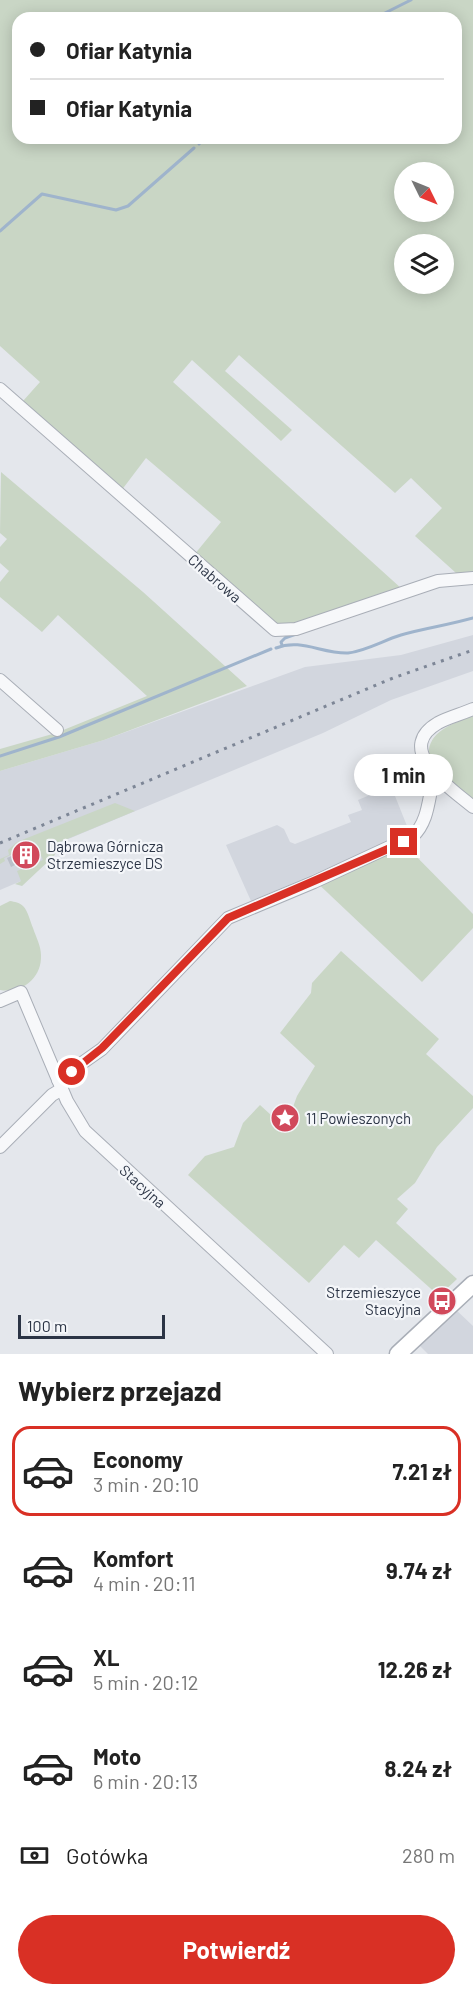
<!DOCTYPE html>
<html lang="pl">
<head>
<meta charset="utf-8">
<style>
	:root { --surface:#fff; --page:#f6f6f6; --text:#222; --muted:#767676; --line:#e0e0e0; --accent:#d93025 }
	body { margin:0; font-family:Barlow,sans-serif; background:var(--page); color:var(--text); height:100vh; display:flex; flex-direction:column; font-size:22px; white-space:nowrap }
	* { box-sizing:border-box; margin:0 }
	p { font-size:20px; color:var(--muted) }
	.icon { flex:none; width:33px; height:33px; fill:none; stroke:currentColor; stroke-width:2; stroke-linecap:round; stroke-linejoin:round }
	.map { position:relative; height:1354px; overflow:hidden }
	.details { display:flex; flex-direction:column; background:var(--surface); flex:1 }
	.details>* { flex:none }
	.top-card { position:absolute; left:12px; top:12px; width:450px; height:132px; border-radius:18px; box-shadow:0 3px 15px #0003; display:grid; align-content:center; height:132px; padding:0 18px; background:var(--surface) }
	.needle { width:39px; rotate:133deg }
	.buttons { position:absolute; left:394px; top:162px; display:grid; gap:12px }
	.buttons a { display:grid; place-items:center; width:60px; height:60px; border-radius:50%; background:var(--surface); box-shadow:0 3px 15px #0003; font-size:30px }
	.scale { position:absolute; left:18px; bottom:15px; width:147px; box-sizing:border-box; padding-left:6px; border:3px solid #2b3445; border-top:0; font-size:16px; line-height:21px; white-space:nowrap; color:#2b3445; -webkit-text-stroke:4px #f4f6f9; paint-order:stroke }
	.end { position:absolute; width:27px; height:27px; margin:-14px; border:8px solid #d93025; background:#fff; box-shadow:0 0 0 3px #fff }
	.from { border-radius:50% }
	.bubble { position:absolute; height:42px; border-radius:21px; background:var(--surface); box-shadow:0 3px 15px #0003; font-size:20px; font-weight:700; line-height:42px; text-align:center }
	.top-card b { display:flex; align-items:center; gap:21px; height:57px; font-size:22px }
	.top-card b+b { border-top:2px solid var(--line) }
	.top-card i { width:15px; height:15px; background:var(--text) }
	ul { padding:0; list-style:none }
	li { display:flex; align-items:center; gap:18px; height:90px; margin:0 12px 9px; padding:0 6px; border:3px solid transparent; border-radius:18px }
	li div { flex:1 }
	li b { display:block; font-size:22px }
	li em { font-style:normal; font-weight:700 }
	li.selected { border-color:var(--accent) }
	li>.icon { width:54px; height:54px; stroke-width:1.5 }
	h2 { padding:0 18px; font-size:27px; line-height:72px }
	.pay { display:flex; align-items:center; gap:15px; height:66px; padding:0 18px; font-size:22px }
	.pay p { margin-inline-start:auto }
	.button { display:flex; gap:12px; margin-top:auto; padding:12px 18px }
	.button a { flex:1; height:69px; border-radius:36px; background:var(--accent); color:#fff; font-size:24px; font-weight:700; line-height:69px; text-align:center }
	.map>svg:first-child { display:block }
	.built { fill:#d2d6de }
	.green { fill:#c9d6c5; fill-rule:evenodd }
	.lines { fill:none; stroke-linecap:round; stroke-linejoin:round }
	.stream { stroke:#9fb4cc; stroke-width:3 }
	.building { fill:#bbc0ca }
	.street-casing { stroke:#a9aeb7; stroke-width:14 }
	.secondary-casing { stroke:#a9aeb7; stroke-width:19 }
	.street { stroke:#f7f8fa; stroke-width:12 }
	.secondary { stroke:#fff; stroke-width:16 }
	.rail { stroke:#7d8696; stroke-width:3; stroke-dasharray:3 6; stroke-linecap:butt }
	.route { stroke:#d93025; stroke-width:8 }
	.labels { text-anchor:middle; dominant-baseline:central; stroke-width:4.5; stroke-linejoin:round; paint-order:stroke }
	.street-label { font-size:15px; fill:#2b3445; stroke:#f4f6f9 }
	.poi-label { font-size:15px; fill:#2b3445; stroke:#f4f6f9; text-anchor:start }
</style>
</head>
<body>
<div class="map">
<svg width="473" height="1354" viewBox="0 0 473 1354">
	<rect width="100%" height="100%" fill="#e4e7ec"/>
	<g class="built">
		<polygon points="473,635 473,671 391,700 323,733 61,842 54,856 28,878 0,890 0,771 104,740 305,667 401,655"/>
		<polygon points="391,786 407,826 407,834 251,901 226,845 277,825 284,829 290,842 295,844 351,822 348,815 362,810 358,800"/>
		<polygon points="454,1308 473,1326 473,1354 428,1354 417,1343"/>
	</g>
	<g class="green">
		<path d="M 0,0 L 473,0 L 473,574 L 456,573 L 415,536 L 442,508 L 411,478 L 395,493 L 239,355 L 225,371 L 292,430 L 281,441 L 192,360 L 173,382 L 402,589 L 295,624 L 282,625 L 269,620 L 194,555 L 221,522 L 146,458 L 121,491 L 23,401 L 40,382 L 0,346 ZM 18,18 L 456,18 L 456,138 L 18,138 ZM 405,172 L 444,172 L 444,212 L 405,212 ZM 405,244 L 444,244 L 444,284 L 405,284 Z"/>
		<polygon points="1,472 143,592 247,686 104,740 0,771 0,749 56,733 147,696 58,615 42,632 0,597 0,582 9,571 0,563 0,547 7,539 0,533"/>
		<path d="M 471,715 L 473,717 L 473,803 L 429,760 C 425,732 450,726 471,715 Z"/>
		<polygon points="115,803 135,811 60,842 54,856 22,886 15,884 21,881 17,871 43,860 35,842 19,849 20,851 4,858 5,861 0,864 0,859 9,855 8,850 17,842"/>
		<polygon points="399,839 473,914 473,928 422,982 311,877"/>
		<path d="M 10,901 C 15,902 19,902 23,906 C 28,911 30,921 33,928 C 36,937 41,946 41,955 C 42,978 22,994 0,990 L 0,906 Z"/>
		<polygon points="341,951 439,1039 426,1054 473,1096 473,1108 437,1147 415,1183 397,1199 408,1209 396,1223 457,1279 439,1296 376,1240 359,1258 344,1245 309,1283 188,1175 205,1156 234,1147 243,1123 260,1105 282,1125 289,1118 297,1096 315,1066 280,1033 311,993 312,983"/>
	</g>
	<g class="lines">
		<g class="stream">
			<polyline points="375,18 411,0"/>
			<polyline points="199,144 205,138"/>
			<polyline points="0,231 42,194 116,210 128,206 194,148"/>
			<polyline points="282,645 281,642 285,638 296,634"/>
			<path d="M 276,648 C 301,638 322,654 348,653 C 366,651 384,640 401,635 C 425,628 449,625 473,618"/>
			<polyline points="0,756 59,737 271,649"/>
		</g>
	</g>
	<polygon class="building" points="32,843 39,859 23,866 21,862 11,867 7,858 23,851 22,848"/>
	<g class="lines">
		<g class="street-casing">
			<g id="street">
				<polyline points="0,389 275,630 296,629 438,581 473,578"/>
				<polyline points="0,680 57,730"/>
				<path d="M 473,709 C 462,714 449,717 438,723 C 392,750 452,789 473,807"/>
				<polyline points="0,1001 21,992 67,1101 85,1131 327,1354"/>
				<path d="M 58,1080 L 102,1049 L 228,918 L 314,882 L 413,836 C 430,820 428,795 435,774"/>
				<polyline points="0,1147 52,1095 62,1089"/>
			</g>
		</g>
		<g class="secondary-casing">
			<polyline id="secondary" points="398,1354 473,1284"/>
		</g>
		<use href="#street" class="street"/>
		<use href="#secondary" class="secondary"/>
		<polyline class="rail" points="0,843 393,678 473,650"/>
	</g>
	<g class="lines">
		<polyline class="route" points="72,1072 102,1048 228,918 404,842"/>
	</g>
	<defs>
		<g id="building-disc" transform="scale(1.5)"><circle r="9.5" fill="#d1495b" stroke="#f4f6f9"/><path d="M-4-6H4V6H1V3H-1V6H-4ZM-2.5-4.3h1.7v1.8h-1.7ZM.8-4.3h1.7v1.8H.8ZM-2.5-1h1.7V.8h-1.7ZM.8-1h1.7V.8H.8Z" fill="#fff"/></g>
		<g id="sight-disc" transform="scale(1.5)"><circle r="9.5" fill="#d1495b" stroke="#f4f6f9"/><path d="M0-6L1.8-2.2L6-1.7L2.9 1.2L3.7 5.4L0 3.3L-3.7 5.4L-2.9 1.2L-6-1.7L-1.8-2.2Z" fill="#fff"/></g>
		<g id="bus-disc" transform="scale(1.5)"><circle r="9.5" fill="#d1495b" stroke="#f4f6f9"/><path d="M-5-6H5V4H4V6H2V4H-2V6H-4V4H-5ZM-3.5-4V0h7V-4ZM-3.5 1.2v1.5H-2V1.2ZM2 1.2v1.5H3.5V1.2Z" fill="#fff"/></g>
	</defs>
	<g fill-rule="evenodd">
		<use href="#building-disc" x="26" y="855"/>
		<use href="#sight-disc" x="285" y="1118"/>
		<use href="#bus-disc" x="442" y="1301"/>
	</g>
	<g class="labels">
		<g class="street-label">
			<text transform="translate(215 578) rotate(41)">Chabrowa</text>
			<text transform="translate(143 1186) rotate(42)">Stacyjna</text>
		</g>
		<g class="poi-label">
			<text x="47" y="846">Dąbrowa Górnicza<tspan x="47" dy="17">Strzemieszyce DS</tspan></text>
			<text x="306" y="1118">11 Powieszonych</text>
			<text x="421" y="1292" text-anchor="end">Strzemieszyce<tspan x="421" dy="17">Stacyjna</tspan></text>
		</g>
	</g>
</svg>
<div class="buttons">
<a><svg class="needle" viewBox="-14 -14 28 28"><path d="M0-13l5 13h-10z" fill="#e53935"/><path d="M0 13l5-13h-10z" fill="#767676"/></svg></a>
<a><svg class="icon" aria-label="layers" viewBox="0 0 24 24"><path d="M12 4l9 5-9 5-9-5zM3 14l9 5 9-5"/></svg></a>
</div>
<div class="scale">100 m</div>
<i class="end from" style="left:72px;top:1072px"></i>
<i class="end" style="left:404px;top:842px"></i>
<div class="bubble" style="left:354px;top:754px;width:99px">1 min</div>
<div class="top-card">
<b><i class="from"></i>Ofiar Katynia</b>
<b><i></i>Ofiar Katynia</b>
</div>
</div>
<section class="details">
<h2>Wybierz przejazd</h2>
<ul>
<li class="selected"><svg class="icon" aria-label="car" viewBox="0 0 24 24"><path d="M5 17H2v-5l4-1 3-4h7l3 4 3 1v5h-3M9 17h6M6 11h13"/><circle cx="7" cy="17" r="2"/><circle cx="17" cy="17" r="2"/></svg><div><b>Economy</b><p>3 min · 20:10</p></div><em>7.21 zł</em></li>
<li><svg class="icon" aria-label="car" viewBox="0 0 24 24"><path d="M5 17H2v-5l4-1 3-4h7l3 4 3 1v5h-3M9 17h6M6 11h13"/><circle cx="7" cy="17" r="2"/><circle cx="17" cy="17" r="2"/></svg><div><b>Komfort</b><p>4 min · 20:11</p></div><em>9.74 zł</em></li>
<li><svg class="icon" aria-label="car" viewBox="0 0 24 24"><path d="M5 17H2v-5l4-1 3-4h7l3 4 3 1v5h-3M9 17h6M6 11h13"/><circle cx="7" cy="17" r="2"/><circle cx="17" cy="17" r="2"/></svg><div><b>XL</b><p>5 min · 20:12</p></div><em>12.26 zł</em></li>
<li><svg class="icon" aria-label="car" viewBox="0 0 24 24"><path d="M5 17H2v-5l4-1 3-4h7l3 4 3 1v5h-3M9 17h6M6 11h13"/><circle cx="7" cy="17" r="2"/><circle cx="17" cy="17" r="2"/></svg><div><b>Moto</b><p>6 min · 20:13</p></div><em>8.24 zł</em></li>
</ul>
<div class="pay"><svg class="icon" aria-label="cash" viewBox="0 0 24 24"><path d="M3 7h18v10H3z"/><circle cx="12" cy="12" r="2"/></svg>Gotówka<p>280 m</p></div>
<div class="button"><a>Potwierdź</a></div>
</section>
</body>
</html>
